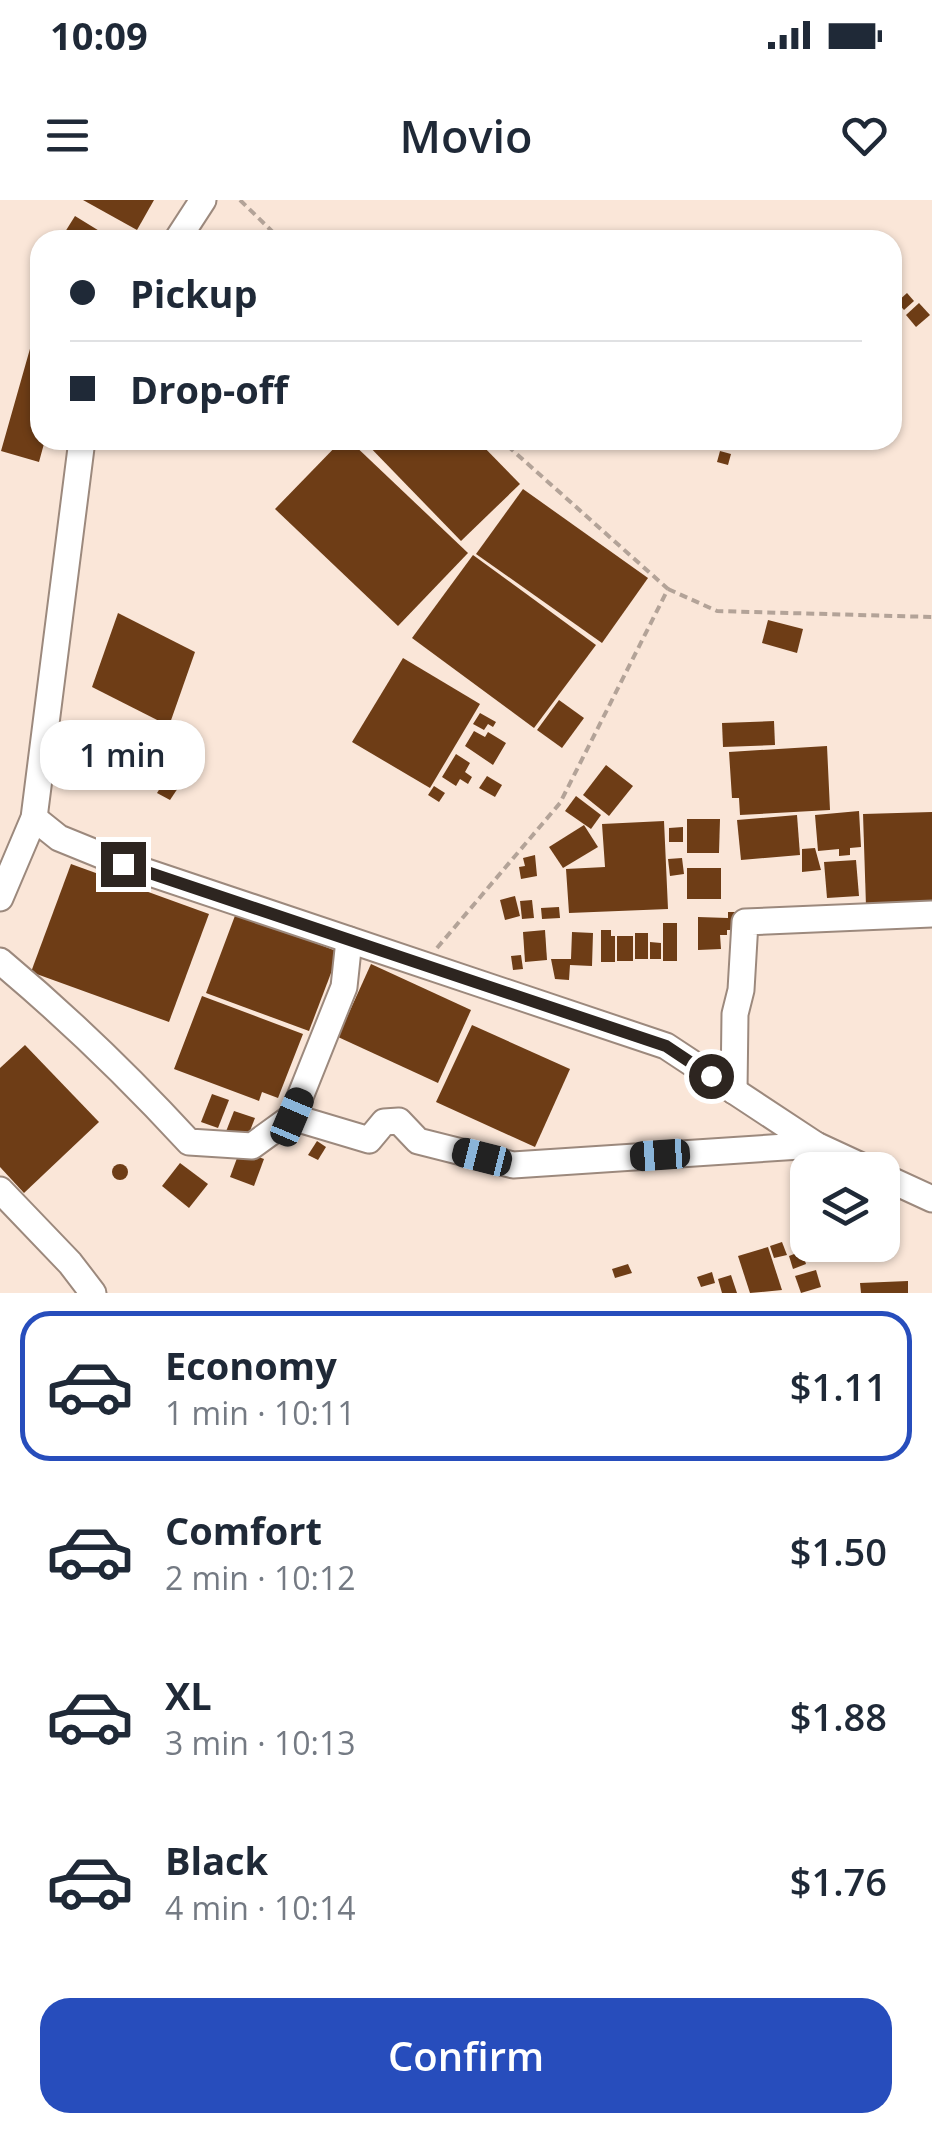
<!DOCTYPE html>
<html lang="en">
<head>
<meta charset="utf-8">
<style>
	:root { --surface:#fff; --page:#f2f2f3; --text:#1f2937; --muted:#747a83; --line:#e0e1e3; --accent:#274dbc }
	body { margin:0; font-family:"Open Sans",sans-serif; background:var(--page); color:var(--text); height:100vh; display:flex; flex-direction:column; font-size:38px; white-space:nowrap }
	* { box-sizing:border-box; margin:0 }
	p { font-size:32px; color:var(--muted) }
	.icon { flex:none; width:55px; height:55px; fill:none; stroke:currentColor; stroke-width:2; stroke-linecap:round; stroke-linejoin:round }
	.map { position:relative; height:1093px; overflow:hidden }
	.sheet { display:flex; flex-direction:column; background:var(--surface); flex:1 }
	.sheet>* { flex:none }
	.guide { position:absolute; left:30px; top:30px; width:872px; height:220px; border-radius:30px; box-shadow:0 2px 8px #0004; display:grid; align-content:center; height:220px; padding:0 40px; background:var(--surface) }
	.fabs { position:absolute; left:790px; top:952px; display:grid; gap:20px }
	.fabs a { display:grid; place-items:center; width:110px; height:110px; border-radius:20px; background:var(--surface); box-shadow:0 2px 8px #0004; font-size:50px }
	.end { position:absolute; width:45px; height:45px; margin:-22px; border:12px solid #2d2520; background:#fff; box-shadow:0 0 0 5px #fff }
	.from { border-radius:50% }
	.bubble { position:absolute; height:70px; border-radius:30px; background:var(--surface); box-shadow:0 2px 8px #0004; font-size:32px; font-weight:600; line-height:70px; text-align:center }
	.car { position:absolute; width:30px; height:60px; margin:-30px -15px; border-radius:12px; box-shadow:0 0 8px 2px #0007; background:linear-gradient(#222 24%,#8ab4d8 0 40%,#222 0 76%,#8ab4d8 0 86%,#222 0) }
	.guide b { display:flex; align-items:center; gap:35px; height:95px; font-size:38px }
	.guide b+b { border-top:2px solid var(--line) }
	.guide i { width:25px; height:25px; background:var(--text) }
	ul { padding:18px 0 0; list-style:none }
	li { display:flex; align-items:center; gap:30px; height:150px; margin:0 20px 15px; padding:0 20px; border:5px solid transparent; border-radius:30px }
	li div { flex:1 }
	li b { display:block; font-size:38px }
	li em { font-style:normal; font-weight:600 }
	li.selected { border-color:var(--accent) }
	li>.icon { width:90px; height:90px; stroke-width:1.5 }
	.primary-button { display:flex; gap:20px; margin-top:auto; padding:20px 40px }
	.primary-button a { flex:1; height:115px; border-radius:30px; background:var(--accent); color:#fff; font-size:40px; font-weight:600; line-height:115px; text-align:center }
	.status { display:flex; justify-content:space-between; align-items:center; height:70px; padding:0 50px; background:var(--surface); direction:ltr }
	.status svg { height:28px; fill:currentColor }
	header { display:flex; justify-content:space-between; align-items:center; height:130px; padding:0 40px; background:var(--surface); font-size:45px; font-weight:600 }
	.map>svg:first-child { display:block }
	.building { fill:#6e3d16 }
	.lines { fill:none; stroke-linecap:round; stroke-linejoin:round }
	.minor-casing { stroke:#9c897d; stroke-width:29 }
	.path { stroke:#b3a398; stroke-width:4; stroke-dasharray:8 5; stroke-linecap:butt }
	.minor { stroke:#fff; stroke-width:25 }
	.route { stroke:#2d2520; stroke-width:12 }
</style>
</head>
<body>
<div class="status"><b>10:09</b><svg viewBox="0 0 49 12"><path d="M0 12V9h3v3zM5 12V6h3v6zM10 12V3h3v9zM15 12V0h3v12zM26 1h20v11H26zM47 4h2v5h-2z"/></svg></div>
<header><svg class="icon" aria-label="menu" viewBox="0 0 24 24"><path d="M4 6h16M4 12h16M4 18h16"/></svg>Movio<svg class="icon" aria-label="heart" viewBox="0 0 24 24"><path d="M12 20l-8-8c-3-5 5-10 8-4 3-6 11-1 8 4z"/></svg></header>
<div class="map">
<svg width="932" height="1093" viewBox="0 0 932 1093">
	<rect width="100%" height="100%" fill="#fae6d8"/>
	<g class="building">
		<polygon points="83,0 154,0 137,30"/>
		<polygon points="75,16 114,40 60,40"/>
		<polygon points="907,93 914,101 904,110 897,102"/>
		<polygon points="919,103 930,115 916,127 906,115"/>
		<polygon points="39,117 40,240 45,240 39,262 1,251"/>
		<polygon points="342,240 349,240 468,353 398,426 275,309"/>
		<polygon points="363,240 477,240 520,284 461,341"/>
		<polygon points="720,251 731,254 728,265 717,262"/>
		<polygon points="523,289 648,378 602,443 476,354"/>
		<polygon points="473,355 596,445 534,528 412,438"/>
		<polygon points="118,413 195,452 169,526 92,487"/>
		<polygon points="768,420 803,429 797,453 762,443"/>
		<polygon points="403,458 480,504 430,588 352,542"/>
		<polygon points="559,500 584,518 562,548 537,530"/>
		<polygon points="480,513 496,522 493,527 488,524 484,530 473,524"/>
		<polygon points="774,521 775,545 723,547 722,523"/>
		<polygon points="474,531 485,537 488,532 506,543 493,565 465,546"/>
		<polygon points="827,546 830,610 740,615 739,598 732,598 729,552"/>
		<polygon points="456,554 470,563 465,572 472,577 468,584 460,579 456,586 442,577"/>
		<polygon points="606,565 633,586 609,616 583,595"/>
		<polygon points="487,576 502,585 495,597 479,588"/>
		<polygon points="165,580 178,588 170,600 157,593"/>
		<polygon points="434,586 445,593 439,602 428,595"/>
		<polygon points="576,596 601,615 591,629 565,611"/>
		<polygon points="859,611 861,647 850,648 850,655 839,656 839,649 818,651 815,615"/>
		<polygon points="932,612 932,704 866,706 863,614"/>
		<polygon points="797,615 800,655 741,660 737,620"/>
		<polygon points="687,619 720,619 719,653 687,653"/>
		<polygon points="664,621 668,709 569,713 566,669 605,667 602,624"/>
		<polygon points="584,625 598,647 563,668 549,647"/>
		<polygon points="683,627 683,642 669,642 669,628"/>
		<polygon points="815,648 821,670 802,672 802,649"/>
		<polygon points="535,655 537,676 521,679 519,667 525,666 523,658"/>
		<polygon points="682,658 684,674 670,676 668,659"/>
		<polygon points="856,660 859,696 827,698 824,662"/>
		<polygon points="71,664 209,714 169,822 31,772"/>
		<rect x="687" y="668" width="34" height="31"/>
		<polygon points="515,696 520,716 505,720 500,700"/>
		<polygon points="532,700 534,718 522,719 520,701"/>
		<polygon points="559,707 560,718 542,719 541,708"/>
		<polygon points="728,712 737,712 737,730 727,730 727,735 720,735 721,749 698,750 698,717 728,718"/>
		<polygon points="236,713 339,752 309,831 206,793"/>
		<rect x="663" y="723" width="14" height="38"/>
		<polygon points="545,730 547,760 525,762 523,732"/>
		<polygon points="601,730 611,730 611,736 615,736 615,762 601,762"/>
		<polygon points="572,732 593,733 592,766 570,765 569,780 555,779 551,759 571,759"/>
		<rect x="635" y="733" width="13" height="26"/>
		<rect x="617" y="736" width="16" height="25"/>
		<polygon points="650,742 661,743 661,759 650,759"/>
		<polygon points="521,755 523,769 513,770 511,756"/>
		<polygon points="371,764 471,810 438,883 338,837"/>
		<polygon points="202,796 303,834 278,898 262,892 259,901 174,869"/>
		<polygon points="472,825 570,869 535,947 436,902"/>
		<polygon points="25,845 99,922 24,993 0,967 0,868"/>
		<polygon points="212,894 229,900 218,928 201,922"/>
		<polygon points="234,911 255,918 246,941 225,934"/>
		<polygon points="317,941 326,947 318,960 308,955"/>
		<polygon points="240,950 264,959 254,986 230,977"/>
		<polygon points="180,963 208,984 189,1008 162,986"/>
		<circle cx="120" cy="972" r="8"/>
		<polygon points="782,1042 787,1055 774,1058 770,1046"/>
		<polygon points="768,1047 782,1090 750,1093 738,1056"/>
		<polygon points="802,1051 806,1064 793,1069 789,1056"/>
		<polygon points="628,1064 632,1073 615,1078 612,1069"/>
		<polygon points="816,1070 821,1087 801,1093 795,1076"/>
		<polygon points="712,1072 715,1083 701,1087 697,1077"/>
		<polygon points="731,1075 737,1093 722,1093 718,1079"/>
		<polygon points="908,1081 908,1093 861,1093 860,1083"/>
	</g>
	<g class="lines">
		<g class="minor-casing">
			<g id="minor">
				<polyline points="177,40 203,0"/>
				<polyline points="34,618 59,638 123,664 666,846 816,945 870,970"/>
				<polyline points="0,698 34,618 82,240"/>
				<path d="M 0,761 C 67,817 130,878 189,942 L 252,946 L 292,917 L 369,940 L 384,922 L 399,921 L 418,941 L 513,965 L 816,945"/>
				<polyline points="734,891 735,814 741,790 745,722 932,714"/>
				<polyline points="292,917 344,787 349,740"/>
				<polyline points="882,976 932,999"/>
				<polyline points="0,990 70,1063 93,1093"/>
			</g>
		</g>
		<g class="path">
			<polyline points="240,0 281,40"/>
			<polyline points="668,389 717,411 932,417"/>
			<polyline points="437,748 560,603 668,389 501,240"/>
		</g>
		<use href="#minor" class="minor"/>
	</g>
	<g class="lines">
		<polyline class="route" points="123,664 666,846 711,876"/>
	</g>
</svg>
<div class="fabs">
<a><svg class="icon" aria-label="layers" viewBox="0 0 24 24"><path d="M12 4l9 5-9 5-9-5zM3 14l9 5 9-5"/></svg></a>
</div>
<i class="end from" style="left:711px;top:876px"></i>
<i class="end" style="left:123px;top:664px"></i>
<div class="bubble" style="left:40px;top:520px;width:165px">1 min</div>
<i class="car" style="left:292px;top:917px;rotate:23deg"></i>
<i class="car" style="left:660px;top:955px;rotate:266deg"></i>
<i class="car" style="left:482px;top:957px;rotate:284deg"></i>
<div class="guide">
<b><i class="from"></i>Pickup</b>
<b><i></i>Drop-off</b>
</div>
</div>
<section class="sheet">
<ul>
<li class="selected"><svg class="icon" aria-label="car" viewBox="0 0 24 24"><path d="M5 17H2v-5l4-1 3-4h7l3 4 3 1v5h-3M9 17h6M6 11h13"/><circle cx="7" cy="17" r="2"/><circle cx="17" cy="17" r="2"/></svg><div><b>Economy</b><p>1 min · 10:11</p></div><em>$1.11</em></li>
<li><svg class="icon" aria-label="car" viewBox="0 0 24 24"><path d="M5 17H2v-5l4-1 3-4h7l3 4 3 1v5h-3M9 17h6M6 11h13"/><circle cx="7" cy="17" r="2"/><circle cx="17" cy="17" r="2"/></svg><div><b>Comfort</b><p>2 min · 10:12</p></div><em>$1.50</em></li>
<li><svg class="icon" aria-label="car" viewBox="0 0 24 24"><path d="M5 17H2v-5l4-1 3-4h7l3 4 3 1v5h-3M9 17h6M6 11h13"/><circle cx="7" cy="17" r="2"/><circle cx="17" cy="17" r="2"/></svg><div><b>XL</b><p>3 min · 10:13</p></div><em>$1.88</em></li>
<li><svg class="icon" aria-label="car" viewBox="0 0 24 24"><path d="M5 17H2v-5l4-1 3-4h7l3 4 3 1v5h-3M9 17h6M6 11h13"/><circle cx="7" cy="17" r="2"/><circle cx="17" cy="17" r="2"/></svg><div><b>Black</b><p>4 min · 10:14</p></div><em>$1.76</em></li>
</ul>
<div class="primary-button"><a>Confirm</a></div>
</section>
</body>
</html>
